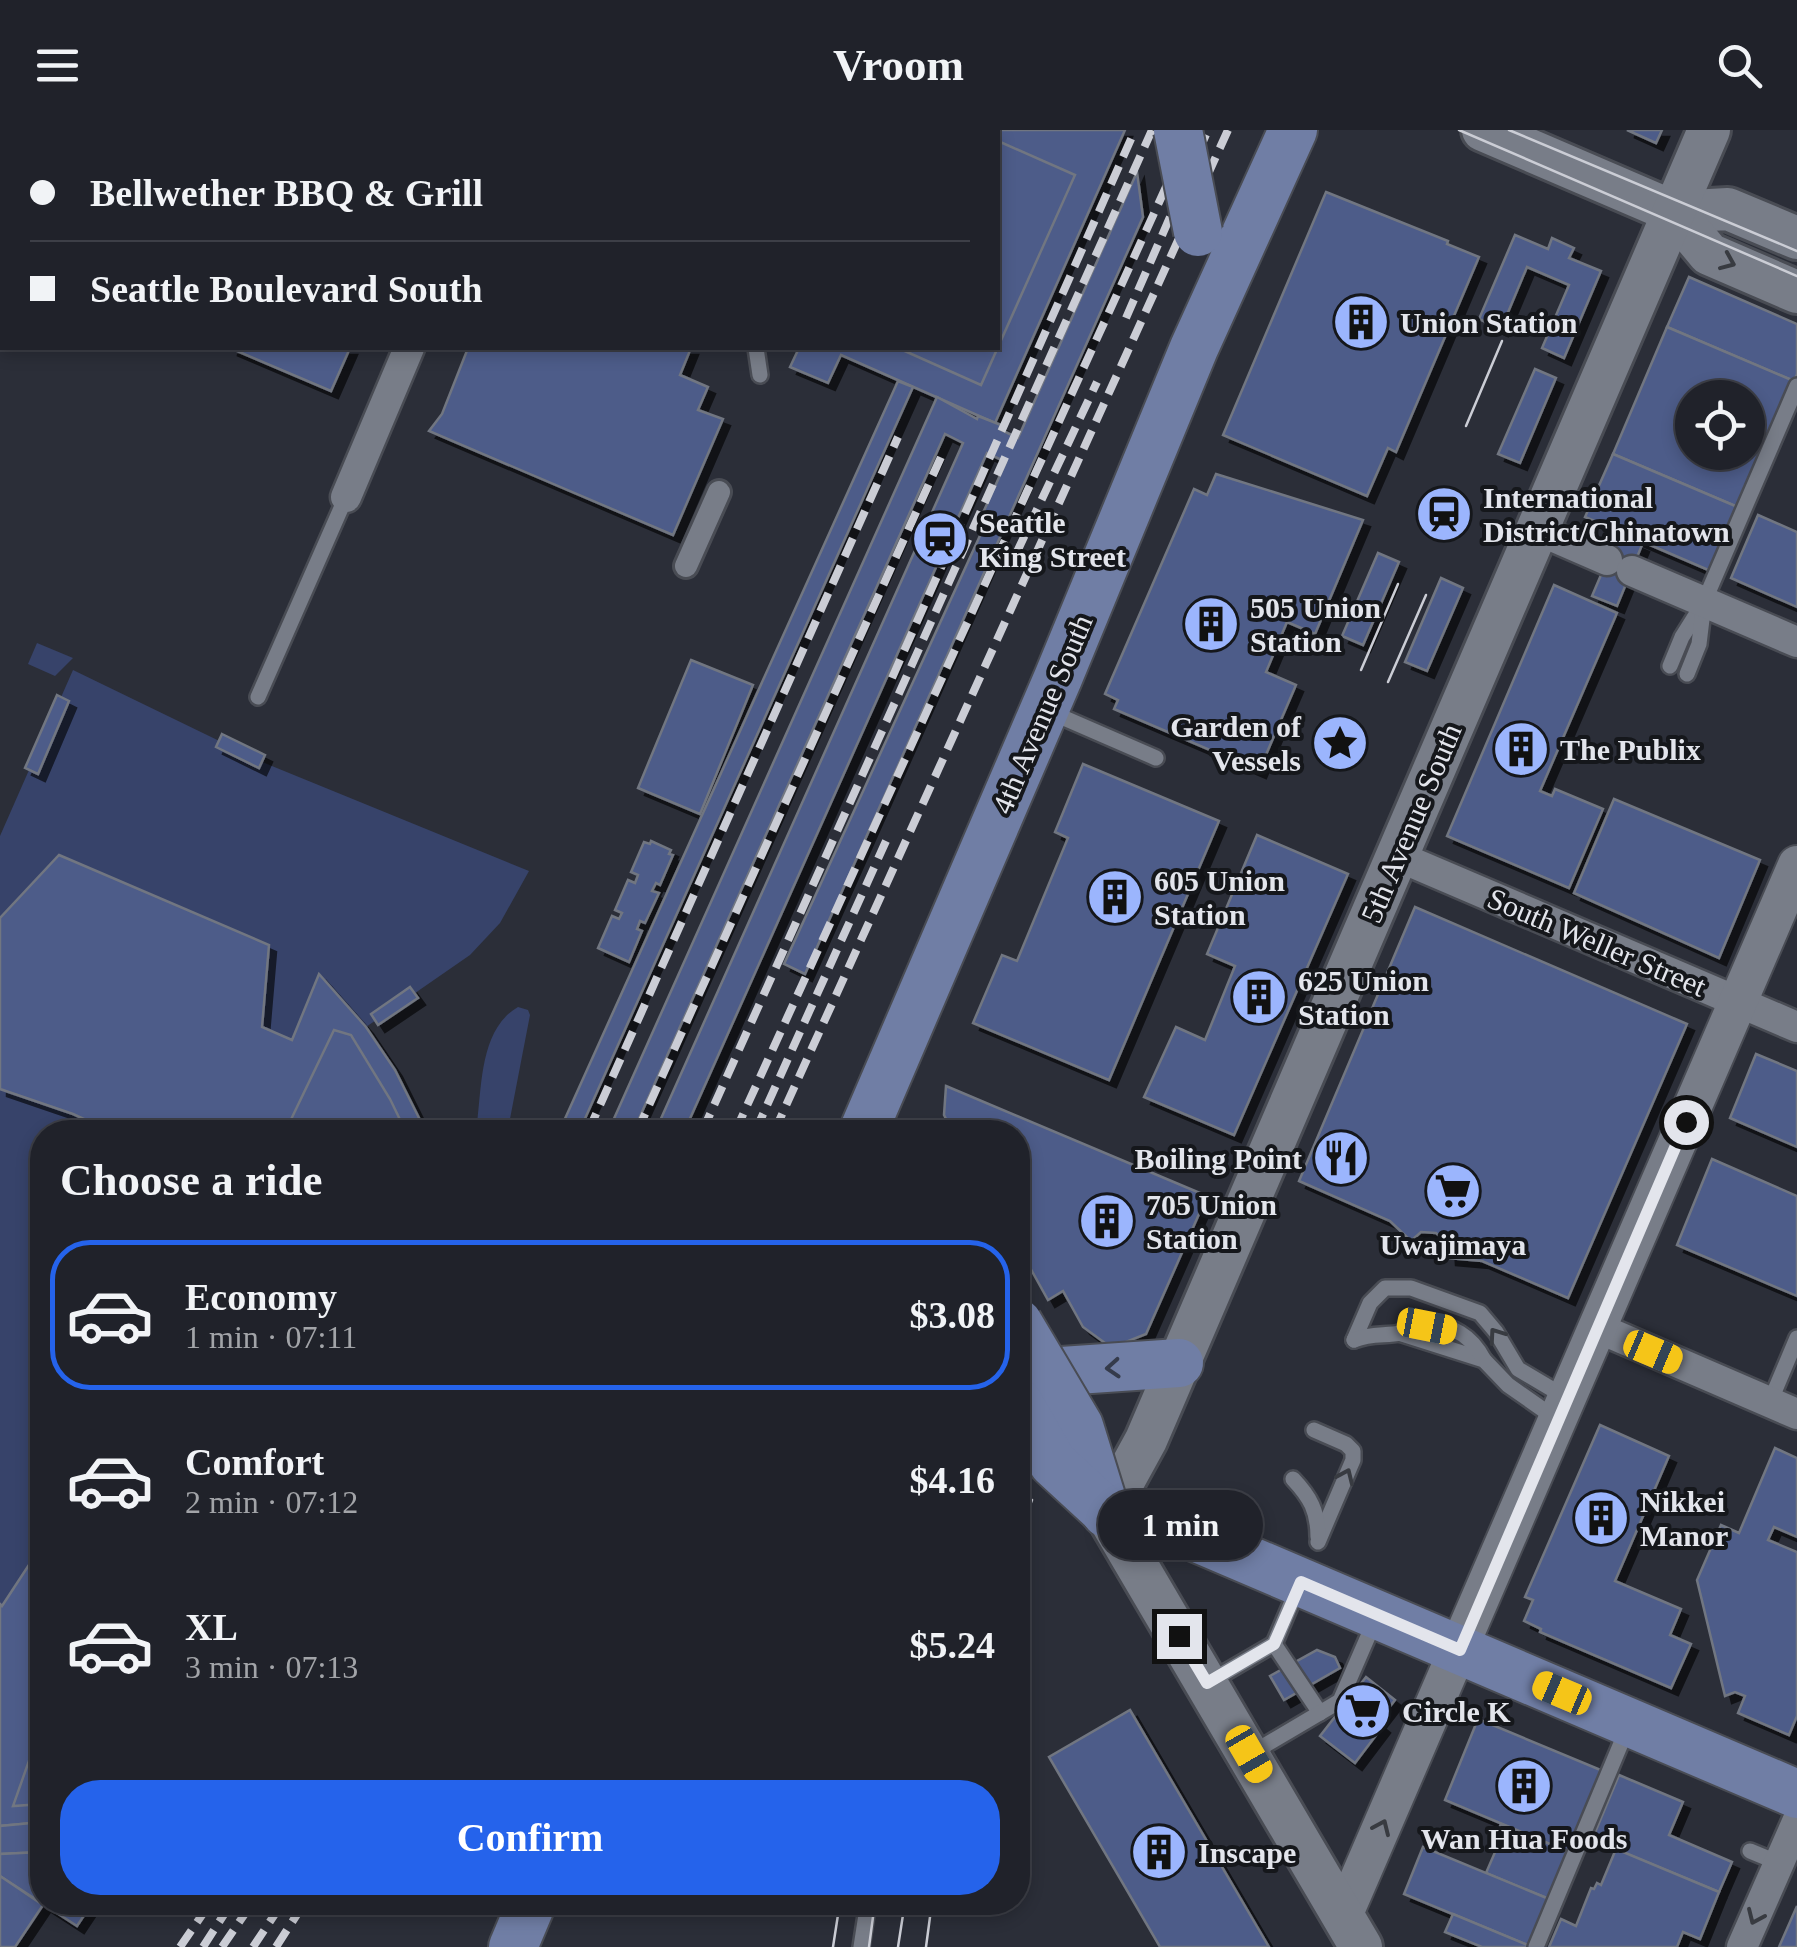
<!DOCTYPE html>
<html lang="en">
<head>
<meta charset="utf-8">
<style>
	:root { --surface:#20222a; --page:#282a32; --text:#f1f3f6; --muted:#a2a4a8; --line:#3d3f47; --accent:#2563eb }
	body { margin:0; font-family:Georgia,serif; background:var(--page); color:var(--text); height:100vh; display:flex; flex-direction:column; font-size:38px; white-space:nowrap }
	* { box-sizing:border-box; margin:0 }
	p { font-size:32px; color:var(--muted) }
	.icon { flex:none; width:55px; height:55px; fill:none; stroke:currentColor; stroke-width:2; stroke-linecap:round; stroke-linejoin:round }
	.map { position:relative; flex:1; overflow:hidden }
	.side { position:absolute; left:30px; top:990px; width:1000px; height:795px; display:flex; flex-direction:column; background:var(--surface); border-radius:40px; box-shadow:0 5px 15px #0003,0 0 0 2px var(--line) }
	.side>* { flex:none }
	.hud { position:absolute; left:0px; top:0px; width:1000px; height:220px; box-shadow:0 5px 15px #0003,0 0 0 2px var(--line); display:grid; align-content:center; height:220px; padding:0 30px; background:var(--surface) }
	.fabs { position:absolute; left:1675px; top:250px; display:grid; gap:20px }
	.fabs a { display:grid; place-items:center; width:90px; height:90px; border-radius:50%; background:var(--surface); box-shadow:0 5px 15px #0003,0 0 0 2px var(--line); font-size:50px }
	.end { position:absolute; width:45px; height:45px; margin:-22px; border:12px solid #e3e5ec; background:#111; box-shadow:0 0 0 5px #111 }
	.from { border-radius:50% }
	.bubble { position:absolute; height:70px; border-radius:35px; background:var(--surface); box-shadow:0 5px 15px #0003,0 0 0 2px var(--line); font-size:32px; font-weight:600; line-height:70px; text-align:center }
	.car { position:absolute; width:30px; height:60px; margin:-30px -15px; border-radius:12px; box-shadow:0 0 8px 2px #0007; background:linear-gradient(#f5c518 24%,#345 0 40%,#f5c518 0 76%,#345 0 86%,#f5c518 0) }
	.hud b { display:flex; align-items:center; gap:35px; height:95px; font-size:38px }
	.hud b+b { border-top:2px solid var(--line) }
	.hud i { width:25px; height:25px; background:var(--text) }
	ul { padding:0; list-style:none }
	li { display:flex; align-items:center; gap:30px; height:150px; margin:0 20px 15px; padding:0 10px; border:5px solid transparent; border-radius:40px }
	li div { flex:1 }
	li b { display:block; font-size:38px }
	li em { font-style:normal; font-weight:600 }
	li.active { border-color:var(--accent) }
	li>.icon { width:90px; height:90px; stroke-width:1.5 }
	h2 { padding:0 30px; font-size:45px; line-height:120px }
	.primary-button { display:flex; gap:20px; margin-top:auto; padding:20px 30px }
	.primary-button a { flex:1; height:115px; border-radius:40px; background:var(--accent); color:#fff; font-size:40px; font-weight:600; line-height:115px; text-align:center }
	header { display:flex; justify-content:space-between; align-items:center; height:130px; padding:0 30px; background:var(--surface); font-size:45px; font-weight:600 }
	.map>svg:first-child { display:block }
	.green { fill:#37436a }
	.building { fill:#4d5c89; stroke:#717681; stroke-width:2.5; fill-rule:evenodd; filter:url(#shadow) }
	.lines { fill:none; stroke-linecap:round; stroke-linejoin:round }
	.service-casing { stroke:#494c54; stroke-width:20 }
	.pedestrian-casing { stroke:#494c54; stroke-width:28 }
	.minor-casing { stroke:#494c54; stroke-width:35 }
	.tertiary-casing { stroke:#494c54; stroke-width:42 }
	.secondary-casing { stroke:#494c54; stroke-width:48 }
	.primary-casing { stroke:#494c54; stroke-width:52 }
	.service { stroke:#787d88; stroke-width:15 }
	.pedestrian { stroke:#787d88; stroke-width:22 }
	.minor { stroke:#787d88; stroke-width:30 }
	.tertiary { stroke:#787d88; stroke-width:38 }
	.secondary { stroke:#787d88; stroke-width:42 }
	.primary { stroke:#707ea5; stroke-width:48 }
	.tram { stroke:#cbcdd5; stroke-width:2.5 }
	.rail { stroke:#cbcdd5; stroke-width:8; stroke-dasharray:20 10; stroke-linecap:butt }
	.primary-bridge-casing { stroke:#494c54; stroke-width:52; stroke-linecap:butt }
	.primary-bridge { stroke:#707ea5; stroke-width:48 }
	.oneway { stroke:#383b41 }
	.oneway2 { stroke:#353b4b }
	.route { stroke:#e3e5ec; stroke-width:12 }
	.labels { text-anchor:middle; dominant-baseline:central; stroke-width:8; stroke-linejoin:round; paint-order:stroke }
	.poi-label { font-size:30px; font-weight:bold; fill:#e3e5ec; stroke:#15171b; text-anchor:start }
	.street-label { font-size:30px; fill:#e3e5ec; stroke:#15171b }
</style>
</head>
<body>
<header><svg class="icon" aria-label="menu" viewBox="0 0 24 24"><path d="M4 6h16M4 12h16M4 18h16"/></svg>Vroom<svg class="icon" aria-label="search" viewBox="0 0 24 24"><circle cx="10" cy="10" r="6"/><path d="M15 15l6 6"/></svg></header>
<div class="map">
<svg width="1797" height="1817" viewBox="0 0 1797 1817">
	<defs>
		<filter id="shadow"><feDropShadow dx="7" dy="7" stdDeviation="0" flood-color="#0009"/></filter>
	</defs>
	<rect width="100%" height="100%" fill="#2b2e38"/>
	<g class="green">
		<polygon points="37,513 73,528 55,546 28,534"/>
		<polygon points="73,540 267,634 529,741 500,793 470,825 366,897 395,940 426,1002 42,1002 42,1692 0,1696 0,706"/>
		<path d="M 518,877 L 528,880 L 530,885 L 509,994 L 504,1002 L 479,1002 L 477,994 C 482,955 480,899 518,877 Z"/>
	</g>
	<g class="building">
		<polygon points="38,0 388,0 394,2 37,2"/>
		<polygon points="956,0 1125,0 995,293 841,225 828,253 790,237 799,218 998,218 998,2 955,2"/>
		<polygon points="1627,0 1662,0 1656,13"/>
		<polygon points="998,11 1075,45 981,255 898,218 998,218"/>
		<polygon points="1137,42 1143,87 805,844 784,834 983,399 977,396 1006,332 987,323 684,1002 655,1002 963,313 945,304 633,1002 608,1002 937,267 977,289 978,286 1001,295 999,299 1018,308"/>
		<polygon points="1326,62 1448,111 1447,114 1479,127 1396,322 1388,318 1367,366 1223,305"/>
		<polygon points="1515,105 1548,119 1552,108 1574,118 1569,128 1601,141 1564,228 1542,218 1569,155 1527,137 1501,199 1479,189"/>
		<polygon points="1689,147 1797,194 1797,244 1794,251 1667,197"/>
		<path d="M 1667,197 L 1794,251 L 1740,378 L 1613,324 ZM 1692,268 L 1748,268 L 1748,322 L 1692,322 Z"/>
		<polygon points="230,218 350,218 331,261"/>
		<polygon points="468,218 691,218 680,245 708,257 698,280 723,289 673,405 429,301 442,284"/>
		<polygon points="1535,239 1556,248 1520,333 1498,324"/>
		<polygon points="898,251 913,257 579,1002 559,1002"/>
		<polygon points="1613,324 1740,378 1713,442 1585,387"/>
		<polygon points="1216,344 1363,390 1315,504 1287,492 1266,542 1296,555 1259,641 1114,579 1118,570 1105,564 1194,359 1207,365"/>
		<polygon points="1758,385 1797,402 1797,477 1731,448"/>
		<polygon points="1618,405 1642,415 1617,476 1592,466"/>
		<polygon points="1378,423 1399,432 1363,515 1342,506"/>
		<polygon points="1441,448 1463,458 1427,541 1405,532"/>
		<polygon points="1554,455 1617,483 1540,661 1552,666 1555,659 1603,679 1569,758 1447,706"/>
		<polygon points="691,530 753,555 700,684 638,658"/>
		<polygon points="57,565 69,571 38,644 25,638"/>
		<polygon points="222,604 265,625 259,638 216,617"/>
		<polygon points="1083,634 1219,691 1109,950 973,893 1002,825 1017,831 1068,708 1055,702"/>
		<polygon points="1614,669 1760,730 1719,828 1574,763"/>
		<polygon points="1257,705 1348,744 1234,1005 1144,967 1176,897 1205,910 1235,836 1207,824"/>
		<polygon points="651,711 671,720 669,724 673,725 660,755 656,753 652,761 659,763 645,793 640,791 637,799 642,801 629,832 598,818 612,786 619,789 622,783 615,780 628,750 635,753 638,745 631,742 644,712 650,714"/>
		<polygon points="59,725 269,815 262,897 292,910 319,844 366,897 395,940 426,1002 112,1002 73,984 0,959 0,788"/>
		<polygon points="1415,777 1687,894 1568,1168 1482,1131 1449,1128 1448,1113 1436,1103 1421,1102 1411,1111 1390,1091 1299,1051"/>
		<polygon points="410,857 418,868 378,895 371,884"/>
		<polygon points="334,900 351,905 390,969 406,1002 285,1002"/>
		<polygon points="1756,924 1797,941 1797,1017 1730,988"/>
		<polygon points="946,956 1207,1066 1146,1204 1121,1214 1105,1213 1083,1197 1063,1161 1048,1170 1018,1116 1018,1002 953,1002 944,985"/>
		<polygon points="1712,1029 1797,1066 1797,1166 1677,1115"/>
		<polygon points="1600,1295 1669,1326 1615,1451 1681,1479 1670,1505 1691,1514 1671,1558 1540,1502 1541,1499 1524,1491 1533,1470 1525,1467"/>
		<polygon points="1775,1318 1797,1328 1797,1407 1774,1397 1768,1410 1797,1422 1797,1586 1789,1605 1738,1583 1745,1566 1735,1562 1725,1566 1697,1450 1721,1395 1739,1403"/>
		<polygon points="42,1415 42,1692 0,1696 0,1474 2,1476"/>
		<polygon points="1317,1520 1335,1527 1340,1538 1284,1570 1270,1546"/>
		<polygon points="1366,1547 1395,1570 1378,1592 1383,1596 1355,1633 1320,1606"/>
		<polygon points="1130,1580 1269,1817 1160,1817 1049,1627"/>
		<polygon points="1478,1589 1603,1641 1569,1722 1445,1670"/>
		<polygon points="42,1594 42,1674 13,1676"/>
		<polygon points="1619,1645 1683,1672 1669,1705 1732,1732 1719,1762 1617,1720 1619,1716 1594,1705"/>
		<polygon points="42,1692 42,1722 0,1724 0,1696"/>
		<polygon points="1501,1694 1569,1722 1549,1769 1486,1743 1499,1713 1494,1711"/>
		<polygon points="1423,1717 1549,1769 1530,1816 1404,1764"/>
		<polygon points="1616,1719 1719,1762 1700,1809 1683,1802 1677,1817 1549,1817 1561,1789 1576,1796 1591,1758 1594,1759 1597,1753 1601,1755"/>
		<polygon points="42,1722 42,1772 93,1772 77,1796 0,1746 0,1724"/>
		<polygon points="0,1746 43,1775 15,1817 0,1817"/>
		<polygon points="1797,1776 1797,1817 1779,1817"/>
		<polygon points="1453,1784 1530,1816 1530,1817 1482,1817 1445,1802"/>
	</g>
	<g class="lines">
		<g class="service-casing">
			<g id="service">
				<polyline points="756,218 760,245"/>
				<polyline points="1670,536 1682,507 1704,472 1797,256"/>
				<polyline points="1687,544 1699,514 1703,481"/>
				<polyline points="258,567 346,367"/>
				<polyline points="1048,581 1156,628"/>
				<polyline points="1399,1203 1484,1230 1508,1255 1555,1288"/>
				<polyline points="1354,1210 1370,1173 1385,1158 1411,1158 1480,1183 1496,1202 1518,1239 1567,1268"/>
				<path d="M 1354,1210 C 1371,1203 1384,1206 1401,1203 C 1409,1202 1417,1197 1425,1196 C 1452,1193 1472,1207 1484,1230"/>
				<polyline points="1770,1272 1797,1208"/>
				<polyline points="1314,1300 1346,1314 1353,1321 1353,1330 1318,1412"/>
				<path d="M 1293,1349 C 1310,1367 1318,1381 1318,1407"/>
				<polyline points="1274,1514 1320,1583"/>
				<polyline points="1207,1553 1274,1514 1299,1455"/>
				<polyline points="1252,1623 1340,1571 1376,1488"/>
				<polyline points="1750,1721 1779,1733"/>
				<polyline points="861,1817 868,1772"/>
				<polyline points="1536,1817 1627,1599"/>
			</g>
		</g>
		<g class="pedestrian-casing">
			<polyline id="pedestrian" points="686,436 719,362"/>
		</g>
		<g class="minor-casing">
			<g id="minor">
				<polyline points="518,0 524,2"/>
				<polyline points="920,2 921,0"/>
				<polyline points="346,367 409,218"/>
				<polyline points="1538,400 1607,430"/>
				<polyline points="1632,441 1797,512"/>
				<polyline points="1397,726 1797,897"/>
				<polyline points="1598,1198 1797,1284"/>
				<polyline points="1742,1817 1797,1692"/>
			</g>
		</g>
		<g class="tertiary-casing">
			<polyline id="tertiary" points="1343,1786 1797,735"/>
		</g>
		<g class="secondary-casing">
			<g id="secondary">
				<polyline points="1483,0 1674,82 1728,79 1797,108"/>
				<polyline points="1674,82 1709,124 1797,162"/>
				<polyline points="1361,1817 1106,1383 1146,1310 1709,0"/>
			</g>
		</g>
		<g class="primary-casing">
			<g id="primary">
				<polyline points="863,1002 1058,548 1194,218 1293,0"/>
				<polyline points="1047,1242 1179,1233"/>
				<polyline points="1106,1383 1190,1405 1797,1664"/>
				<polyline points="513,1817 532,1772"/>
			</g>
		</g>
		<use href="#service" class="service"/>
		<use href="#pedestrian" class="pedestrian"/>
		<use href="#minor" class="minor"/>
		<use href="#tertiary" class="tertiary"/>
		<use href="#secondary" class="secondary"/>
		<use href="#primary" class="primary"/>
		<g class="tram">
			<polyline points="1459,0 1797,146"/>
			<polyline points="1509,0 1797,121"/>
			<polyline points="1466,296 1502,211"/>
			<polyline points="1361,540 1398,454"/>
			<polyline points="1388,552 1426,465"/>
			<polyline points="1018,1405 1032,1370"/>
			<polyline points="833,1817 840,1772"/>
			<polyline points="869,1817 875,1772"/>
			<polyline points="898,1817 905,1772"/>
			<polyline points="926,1817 932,1772"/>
		</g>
		<g class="rail">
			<polyline points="1126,188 1208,0"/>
			<polyline points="1016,424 1097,252"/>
			<polyline points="892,548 1135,0"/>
			<polyline points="588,1002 898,307"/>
			<polyline points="637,1002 941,327"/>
			<polyline points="702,1002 1152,0"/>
			<polyline points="735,1002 1192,0"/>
			<polyline points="755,1002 886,711"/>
			<polyline points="774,1002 1228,0"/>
			<polyline points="180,1817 211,1772"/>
			<polyline points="203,1817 232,1772"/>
			<polyline points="222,1817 253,1772"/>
			<polyline points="253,1817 283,1772"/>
			<polyline points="276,1817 305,1772"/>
		</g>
		<g class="primary-bridge-casing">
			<g id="primary-bridge">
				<polyline points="1178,0 1198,102"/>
				<polyline points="1018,1193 1079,1296 1106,1383"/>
				<polyline points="1018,1272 1053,1333 1105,1381"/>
			</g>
		</g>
		<use href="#primary-bridge" class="primary-bridge"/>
	</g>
	<defs><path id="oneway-chevron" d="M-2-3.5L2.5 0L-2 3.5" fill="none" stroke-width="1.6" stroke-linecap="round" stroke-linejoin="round" transform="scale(2.5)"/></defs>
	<g class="oneway">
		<use href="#oneway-chevron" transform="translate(1728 132) rotate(23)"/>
		<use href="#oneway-chevron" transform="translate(1496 1205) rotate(-125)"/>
		<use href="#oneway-chevron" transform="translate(1346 1346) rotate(-66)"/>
		<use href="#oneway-chevron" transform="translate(1382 1697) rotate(-66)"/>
		<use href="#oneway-chevron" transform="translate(1755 1787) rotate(114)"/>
	</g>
	<use class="oneway2" href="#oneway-chevron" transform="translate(1113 1238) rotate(176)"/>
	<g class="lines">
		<polyline class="route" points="1179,1506 1207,1553 1274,1514 1301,1452 1460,1520 1686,992"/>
	</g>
	<defs>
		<g id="building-disc" transform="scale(2.875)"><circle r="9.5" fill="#9bb5fd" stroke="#15171b"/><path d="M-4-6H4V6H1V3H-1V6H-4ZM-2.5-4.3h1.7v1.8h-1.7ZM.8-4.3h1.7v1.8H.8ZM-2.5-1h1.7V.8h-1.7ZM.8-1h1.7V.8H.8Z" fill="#111"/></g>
		<g id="station-disc" transform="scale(2.875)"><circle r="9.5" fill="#9bb5fd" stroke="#15171b"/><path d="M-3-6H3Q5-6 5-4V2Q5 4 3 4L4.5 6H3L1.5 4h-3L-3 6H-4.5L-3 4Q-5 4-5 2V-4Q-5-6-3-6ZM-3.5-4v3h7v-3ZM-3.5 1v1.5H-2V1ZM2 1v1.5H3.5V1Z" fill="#111"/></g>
		<g id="sight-disc" transform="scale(2.875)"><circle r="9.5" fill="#9bb5fd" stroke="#15171b"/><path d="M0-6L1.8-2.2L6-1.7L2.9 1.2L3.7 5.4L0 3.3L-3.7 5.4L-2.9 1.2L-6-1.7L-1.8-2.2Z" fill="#111"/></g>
		<g id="restaurant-disc" transform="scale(2.875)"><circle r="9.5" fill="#9bb5fd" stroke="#15171b"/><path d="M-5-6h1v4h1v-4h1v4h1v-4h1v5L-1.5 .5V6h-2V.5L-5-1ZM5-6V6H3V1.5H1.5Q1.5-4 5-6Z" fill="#111"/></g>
		<g id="supermarket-disc" transform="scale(2.875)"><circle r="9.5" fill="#9bb5fd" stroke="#15171b"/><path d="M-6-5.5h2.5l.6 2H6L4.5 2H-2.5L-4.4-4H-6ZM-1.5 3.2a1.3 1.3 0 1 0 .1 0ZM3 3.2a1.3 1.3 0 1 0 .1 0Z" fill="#111"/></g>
	</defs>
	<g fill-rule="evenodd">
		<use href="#building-disc" x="1361" y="192"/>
		<use href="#station-disc" x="1444" y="384"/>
		<use href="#station-disc" x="940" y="409"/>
		<use href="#building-disc" x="1211" y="494"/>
		<use href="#sight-disc" x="1340" y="613"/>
		<use href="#building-disc" x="1521" y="619"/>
		<use href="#building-disc" x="1115" y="767"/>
		<use href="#building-disc" x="1259" y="867"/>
		<use href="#restaurant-disc" x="1341" y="1028"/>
		<use href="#supermarket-disc" x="1453" y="1061"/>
		<use href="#building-disc" x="1107" y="1091"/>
		<use href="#building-disc" x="1601" y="1388"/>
		<use href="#supermarket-disc" x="1363" y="1581"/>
		<use href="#building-disc" x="1524" y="1656"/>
		<use href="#building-disc" x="1159" y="1722"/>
	</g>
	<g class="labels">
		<g class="poi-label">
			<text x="1400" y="192">Union Station</text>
			<text x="1483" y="367">International<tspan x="1483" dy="34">District/Chinatown</tspan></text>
			<text x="979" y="392">Seattle<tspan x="979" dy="34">King Street</tspan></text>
			<text x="1250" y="477">505 Union<tspan x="1250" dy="34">Station</tspan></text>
			<text x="1301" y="596" text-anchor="end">Garden of<tspan x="1301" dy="34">Vessels</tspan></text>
			<text x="1560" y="619">The Publix</text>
			<text x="1154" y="750">605 Union<tspan x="1154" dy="34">Station</tspan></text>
			<text x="1298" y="850">625 Union<tspan x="1298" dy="34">Station</tspan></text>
			<text x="1302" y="1028" text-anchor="end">Boiling Point</text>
			<text x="1146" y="1074">705 Union<tspan x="1146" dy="34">Station</tspan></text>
			<text x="1453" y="1114" text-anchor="middle">Uwajimaya</text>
			<text x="1640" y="1371">Nikkei<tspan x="1640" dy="34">Manor</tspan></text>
			<text x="1402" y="1581">Circle K</text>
			<text x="1524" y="1708" text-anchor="middle">Wan Hua Foods</text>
			<text x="1198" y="1722">Inscape</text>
		</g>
		<g class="street-label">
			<text transform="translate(1042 584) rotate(-67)">4th Avenue South</text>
			<text transform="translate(1411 693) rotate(-67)">5th Avenue South</text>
			<text transform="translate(1597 812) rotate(23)">South Weller Street</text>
		</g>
	</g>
</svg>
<div class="fabs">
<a><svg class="icon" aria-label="locate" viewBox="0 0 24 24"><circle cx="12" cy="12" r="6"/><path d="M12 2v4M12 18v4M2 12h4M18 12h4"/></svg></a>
</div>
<i class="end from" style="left:1686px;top:992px"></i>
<i class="end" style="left:1179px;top:1506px"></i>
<div class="bubble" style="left:1098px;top:1360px;width:165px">1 min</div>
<i class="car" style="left:1427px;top:1196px;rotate:101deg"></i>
<i class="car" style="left:1653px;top:1222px;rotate:113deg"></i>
<i class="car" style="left:1562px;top:1563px;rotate:293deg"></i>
<i class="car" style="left:1249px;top:1624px;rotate:150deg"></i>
<div class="hud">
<b><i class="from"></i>Bellwether BBQ &amp; Grill</b>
<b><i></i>Seattle Boulevard South</b>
</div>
<section class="side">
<h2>Choose a ride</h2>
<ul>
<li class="active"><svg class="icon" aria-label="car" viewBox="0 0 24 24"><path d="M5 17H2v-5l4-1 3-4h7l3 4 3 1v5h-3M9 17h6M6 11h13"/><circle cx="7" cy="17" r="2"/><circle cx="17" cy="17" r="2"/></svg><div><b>Economy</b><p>1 min · 07:11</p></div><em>$3.08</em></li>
<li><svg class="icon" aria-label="car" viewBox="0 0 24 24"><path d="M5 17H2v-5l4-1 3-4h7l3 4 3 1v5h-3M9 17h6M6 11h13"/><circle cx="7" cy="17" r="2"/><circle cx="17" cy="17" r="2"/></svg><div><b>Comfort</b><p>2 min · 07:12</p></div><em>$4.16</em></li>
<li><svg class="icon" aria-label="car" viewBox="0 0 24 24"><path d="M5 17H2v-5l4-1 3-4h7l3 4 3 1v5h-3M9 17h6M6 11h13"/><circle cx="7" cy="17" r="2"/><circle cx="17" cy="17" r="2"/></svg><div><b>XL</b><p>3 min · 07:13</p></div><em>$5.24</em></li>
</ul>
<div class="primary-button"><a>Confirm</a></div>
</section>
</div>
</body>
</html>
